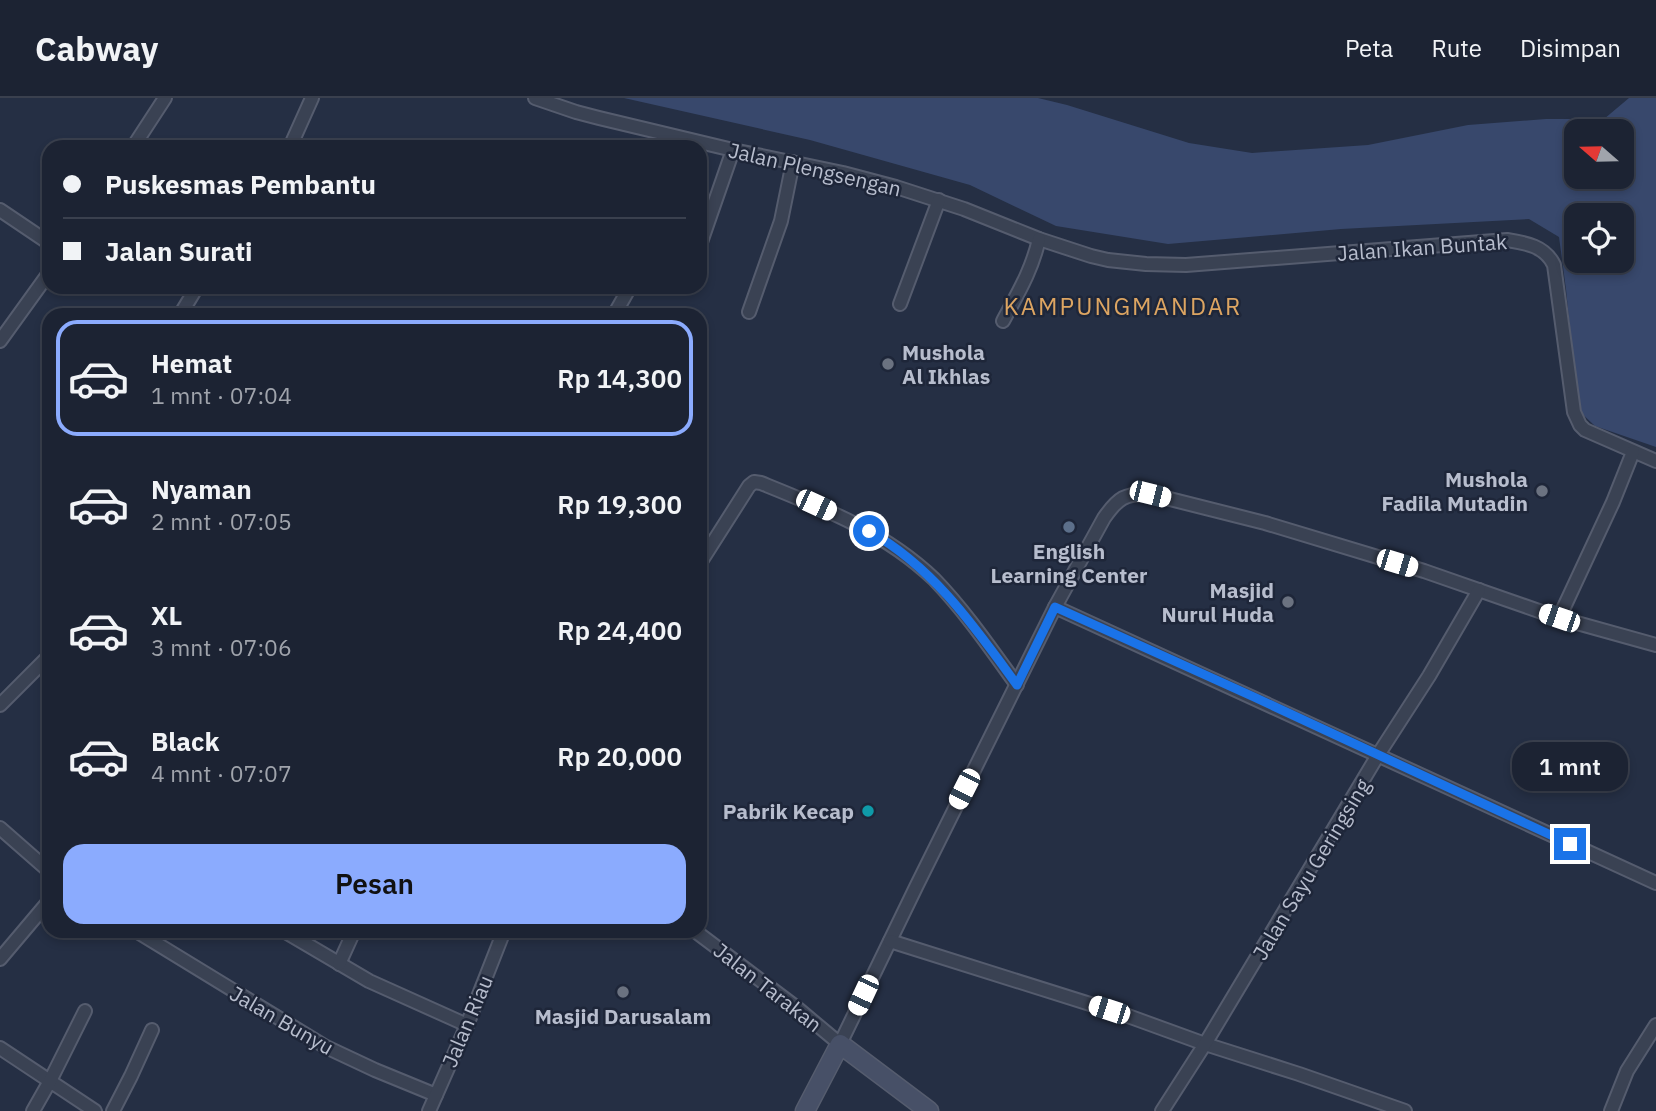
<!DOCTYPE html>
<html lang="id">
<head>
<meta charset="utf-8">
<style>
	:root { --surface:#1c2333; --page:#252b3b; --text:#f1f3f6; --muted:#a0a4ac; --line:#3a404e; --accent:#8babfe }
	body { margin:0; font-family:"IBM Plex Sans",sans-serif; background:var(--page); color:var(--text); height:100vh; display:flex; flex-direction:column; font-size:26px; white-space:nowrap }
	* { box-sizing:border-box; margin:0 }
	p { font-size:23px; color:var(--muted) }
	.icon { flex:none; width:38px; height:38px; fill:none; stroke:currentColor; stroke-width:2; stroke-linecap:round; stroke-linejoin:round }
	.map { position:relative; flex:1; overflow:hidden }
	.details { position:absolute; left:42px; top:210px; width:665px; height:630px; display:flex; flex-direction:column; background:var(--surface); border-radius:21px; box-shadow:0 4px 10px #0003,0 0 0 2px var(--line) }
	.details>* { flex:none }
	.hud { position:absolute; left:42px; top:42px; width:665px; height:154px; border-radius:21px; box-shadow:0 4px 10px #0003,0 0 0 2px var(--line); display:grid; align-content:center; height:154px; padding:0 21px; background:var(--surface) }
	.needle { width:46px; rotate:290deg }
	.fabs { position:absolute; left:1564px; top:21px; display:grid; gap:14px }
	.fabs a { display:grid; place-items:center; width:70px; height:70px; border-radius:14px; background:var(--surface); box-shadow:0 4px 10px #0003,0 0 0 2px var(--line); font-size:35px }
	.end { position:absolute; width:32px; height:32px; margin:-16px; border:9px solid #1a73e8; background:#fff; box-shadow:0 0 0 4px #fff }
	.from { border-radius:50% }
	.bubble { position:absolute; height:49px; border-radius:21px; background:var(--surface); box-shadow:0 4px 10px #0003,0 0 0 2px var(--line); font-size:23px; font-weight:600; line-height:49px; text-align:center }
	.car { position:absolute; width:21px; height:42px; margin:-21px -10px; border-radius:9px; box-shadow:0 0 5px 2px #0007; background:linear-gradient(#fff 24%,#345 0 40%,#fff 0 76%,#345 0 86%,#fff 0) }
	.hud b { display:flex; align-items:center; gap:24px; height:66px; font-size:26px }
	.hud b+b { border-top:2px solid var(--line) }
	.hud i { width:18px; height:18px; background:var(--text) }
	ul { padding:12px 0 0; list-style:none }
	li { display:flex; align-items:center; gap:21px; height:116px; margin:0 14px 10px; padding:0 7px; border:4px solid transparent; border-radius:21px }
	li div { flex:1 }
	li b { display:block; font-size:26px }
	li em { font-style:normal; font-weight:600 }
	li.current { border-color:var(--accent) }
	li>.icon { width:63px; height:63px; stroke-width:1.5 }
	.cta { display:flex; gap:14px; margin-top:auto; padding:14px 21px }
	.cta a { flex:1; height:80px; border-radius:21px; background:var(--accent); color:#111; font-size:28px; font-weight:600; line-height:80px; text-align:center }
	header { display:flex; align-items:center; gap:42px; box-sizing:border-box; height:98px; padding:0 35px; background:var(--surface); border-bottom:2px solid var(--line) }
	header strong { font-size:33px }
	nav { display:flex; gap:38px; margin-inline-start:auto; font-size:24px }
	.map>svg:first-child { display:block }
	.water { fill:#38486c; fill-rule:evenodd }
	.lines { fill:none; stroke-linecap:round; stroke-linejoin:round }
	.minor-casing { stroke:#555c6e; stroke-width:16 }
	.secondary-casing { stroke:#555c6e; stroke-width:21 }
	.minor { stroke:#3a4253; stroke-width:12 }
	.secondary { stroke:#475067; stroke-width:18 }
	.route { stroke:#1a73e8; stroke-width:9 }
	.worship-dot { fill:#6b7280; stroke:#1e2639; stroke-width:2.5 }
	.service-dot { fill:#5c6f8a; stroke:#1e2639; stroke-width:2.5 }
	.culture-dot { fill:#0f9aa8; stroke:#1e2639; stroke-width:2.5 }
	.labels { text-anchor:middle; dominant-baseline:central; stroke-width:5; stroke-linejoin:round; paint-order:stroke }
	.street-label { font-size:21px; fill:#b7bdcd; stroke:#1e2639 }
	.poi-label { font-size:21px; font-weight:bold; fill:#b7bdcd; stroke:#1e2639; text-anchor:end }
	.quarter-label { font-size:24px; letter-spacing:2px; fill:#dda562; stroke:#1e2639 }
</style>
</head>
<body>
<header>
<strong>Cabway</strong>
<nav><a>Peta</a><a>Rute</a><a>Disimpan</a></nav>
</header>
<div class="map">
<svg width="1656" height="1013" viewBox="0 0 1656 1013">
	<rect width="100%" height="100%" fill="#252f44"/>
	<path class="water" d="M 624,0 L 1038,0 L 1067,7 L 1189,45 L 1252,55 L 1368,47 L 1468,27 L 1546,21 L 1604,21 L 1629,0 L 1656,0 L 1656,349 L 1595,328 L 1578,312 L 1566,191 L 1559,139 L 1529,121 L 1341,131 L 1168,146 L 1056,128 L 970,87 L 810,42 ZM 1577,33 L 1622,33 L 1622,79 L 1577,79 ZM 1577,117 L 1622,117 L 1622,163 L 1577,163 Z"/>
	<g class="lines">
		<g class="minor-casing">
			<g id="minor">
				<path d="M 535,0 L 576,14 L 599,20 L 733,52 L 843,75 L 896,89 L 964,111 L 1039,141 L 1091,158 L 1108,162 L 1146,166 L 1186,167 L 1507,142 C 1526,145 1545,148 1554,167 L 1574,314 L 1580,327 L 1585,332 L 1656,363"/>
				<polyline points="133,49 165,0"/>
				<polyline points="290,49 312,0"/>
				<polyline points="0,112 49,145"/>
				<polyline points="700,147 733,52"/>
				<polyline points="900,206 939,102"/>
				<polyline points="749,214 781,123 793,64"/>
				<polyline points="180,217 197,189"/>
				<polyline points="614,217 630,189"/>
				<path d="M 1003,223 C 1018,195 1032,172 1039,141"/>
				<polyline points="0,243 49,175"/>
				<path d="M 700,465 L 749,388 L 754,384 L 761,385 C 823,410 885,434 934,481 C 965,513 991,551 1017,587"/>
				<path d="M 1055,509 C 1256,600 1455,694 1656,785"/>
				<polyline points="1559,520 1613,404 1633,354"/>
				<polyline points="0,607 49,558"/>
				<polyline points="0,730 49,773"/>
				<polyline points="136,833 326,949 375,972 436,997"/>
				<polyline points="284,833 369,883 467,927"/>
				<path d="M 695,833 L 797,910 L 840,946 L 916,789 L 1055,509 L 1104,420 C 1118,400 1125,395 1150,396 L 1265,425 L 1424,473 L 1559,520 L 1656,547"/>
				<polyline points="890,843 1128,918 1205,946 1299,976 1405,1013"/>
				<polyline points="0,861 49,803"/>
				<polyline points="339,866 354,833"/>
				<polyline points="0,950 95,1013"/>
				<polyline points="33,1013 50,983 85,913"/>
				<polyline points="113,1013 131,978 152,932"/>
				<polyline points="429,1013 467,927 504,833"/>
				<polyline points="1162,1013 1205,946 1378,657 1429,578 1479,492"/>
				<polyline points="1611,1013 1627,973 1656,927"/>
			</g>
		</g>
		<g class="secondary-casing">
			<polyline id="secondary" points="805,1013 840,946 929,1013"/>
		</g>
		<use href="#minor" class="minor"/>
		<use href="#secondary" class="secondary"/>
	</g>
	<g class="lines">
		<path class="route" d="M 869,433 C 934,470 974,528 1017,587 L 1055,509 L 1254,599 L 1570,746"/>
	</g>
	<g class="worship-dot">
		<circle cx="888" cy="266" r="7"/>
		<circle cx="1542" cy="393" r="7"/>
		<circle cx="1288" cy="504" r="7"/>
		<circle cx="623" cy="894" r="7"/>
	</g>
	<circle class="service-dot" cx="1069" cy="429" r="7"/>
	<circle class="culture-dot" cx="868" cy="713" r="7"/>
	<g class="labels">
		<g class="street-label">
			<text transform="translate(815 71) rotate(13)">Jalan Plengsengan</text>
			<text transform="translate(1422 149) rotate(-4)">Jalan Ikan Buntak</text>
			<text transform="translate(1311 771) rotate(-59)">Jalan Sayu Geringsing</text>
			<text transform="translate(768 889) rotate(38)">Jalan Tarakan</text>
			<text transform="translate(282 922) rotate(30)">Jalan Bunyu</text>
			<text transform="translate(467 923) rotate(-67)">Jalan Riau</text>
		</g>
		<g class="poi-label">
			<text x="902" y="254" text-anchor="start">Mushola<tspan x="902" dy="24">Al Ikhlas</tspan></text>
			<text x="1528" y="381">Mushola<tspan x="1528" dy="24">Fadila Mutadin</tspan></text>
			<text x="1069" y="453" text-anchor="middle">English<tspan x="1069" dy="24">Learning Center</tspan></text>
			<text x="1274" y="492">Masjid<tspan x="1274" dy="24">Nurul Huda</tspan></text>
			<text x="854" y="713">Pabrik Kecap</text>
			<text x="623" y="918" text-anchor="middle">Masjid Darusalam</text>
		</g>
		<g class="quarter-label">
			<text x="1123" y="208">KAMPUNGMANDAR</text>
		</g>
	</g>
</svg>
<div class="fabs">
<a><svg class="needle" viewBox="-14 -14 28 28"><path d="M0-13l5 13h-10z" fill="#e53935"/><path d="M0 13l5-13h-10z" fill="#a0a4ac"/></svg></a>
<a><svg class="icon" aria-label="locate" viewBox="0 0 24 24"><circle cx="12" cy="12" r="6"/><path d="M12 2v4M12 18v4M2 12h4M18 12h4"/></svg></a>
</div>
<i class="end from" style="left:869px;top:433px"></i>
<i class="end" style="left:1570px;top:746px"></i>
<div class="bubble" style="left:1512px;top:644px;width:116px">1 mnt</div>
<i class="car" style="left:1150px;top:396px;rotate:104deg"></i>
<i class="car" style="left:816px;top:407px;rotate:115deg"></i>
<i class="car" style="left:1397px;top:465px;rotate:107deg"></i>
<i class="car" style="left:1559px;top:520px;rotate:289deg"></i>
<i class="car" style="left:964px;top:691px;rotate:207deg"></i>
<i class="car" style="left:863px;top:897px;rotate:205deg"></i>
<i class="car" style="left:1109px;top:912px;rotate:288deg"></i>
<div class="hud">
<b><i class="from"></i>Puskesmas Pembantu</b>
<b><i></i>Jalan Surati</b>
</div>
<section class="details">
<ul>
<li class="current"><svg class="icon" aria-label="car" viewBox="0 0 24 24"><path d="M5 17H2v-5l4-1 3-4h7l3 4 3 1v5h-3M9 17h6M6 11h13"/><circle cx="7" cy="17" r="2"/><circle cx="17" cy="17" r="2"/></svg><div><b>Hemat</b><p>1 mnt · 07:04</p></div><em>Rp 14,300</em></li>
<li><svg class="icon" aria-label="car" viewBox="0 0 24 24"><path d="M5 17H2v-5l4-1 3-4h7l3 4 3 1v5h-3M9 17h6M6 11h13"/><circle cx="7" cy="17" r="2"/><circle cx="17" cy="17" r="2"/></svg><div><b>Nyaman</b><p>2 mnt · 07:05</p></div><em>Rp 19,300</em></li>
<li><svg class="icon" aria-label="car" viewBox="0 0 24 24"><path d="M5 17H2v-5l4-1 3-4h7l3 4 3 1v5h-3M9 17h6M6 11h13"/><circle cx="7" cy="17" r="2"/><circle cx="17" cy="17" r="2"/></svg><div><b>XL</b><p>3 mnt · 07:06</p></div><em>Rp 24,400</em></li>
<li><svg class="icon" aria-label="car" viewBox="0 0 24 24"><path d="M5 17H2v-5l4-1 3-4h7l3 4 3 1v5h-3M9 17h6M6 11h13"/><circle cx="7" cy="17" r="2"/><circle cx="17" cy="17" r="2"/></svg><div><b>Black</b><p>4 mnt · 07:07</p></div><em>Rp 20,000</em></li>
</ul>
<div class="cta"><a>Pesan</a></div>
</section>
</div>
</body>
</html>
